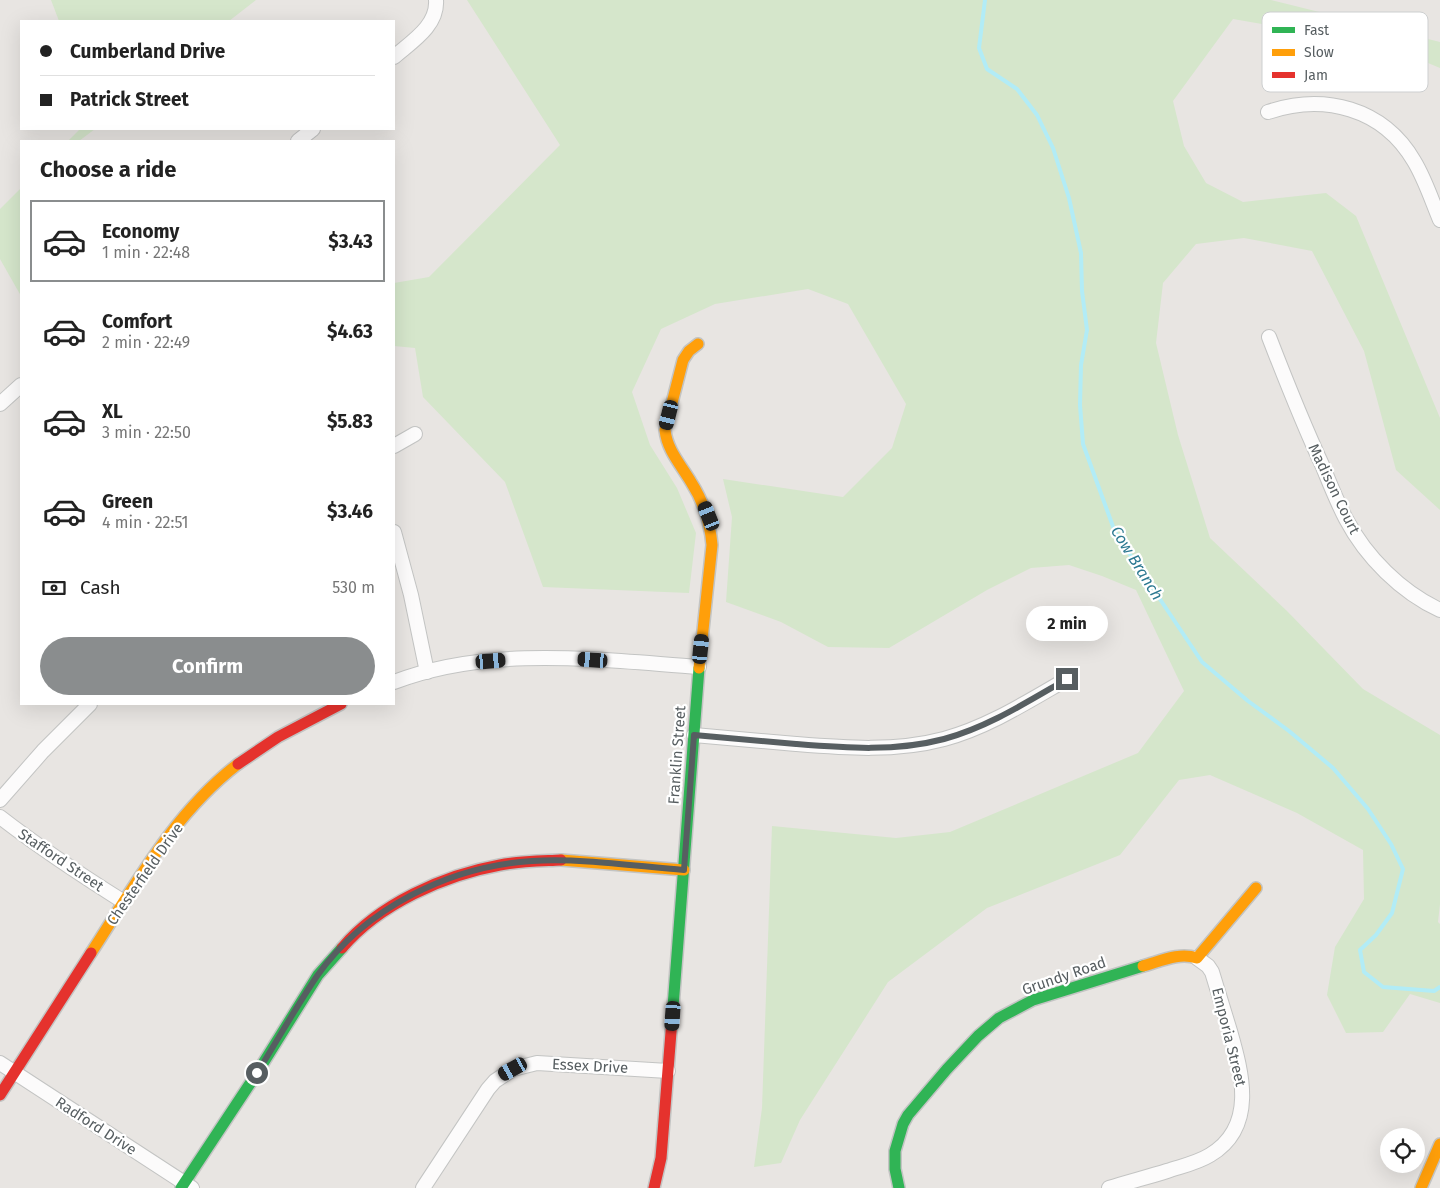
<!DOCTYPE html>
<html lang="en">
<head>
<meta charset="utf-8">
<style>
	:root { --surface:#fff; --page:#f6f6f6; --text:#222; --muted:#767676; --line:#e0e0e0; --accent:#8a8d8e }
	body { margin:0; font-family:"Fira Sans",sans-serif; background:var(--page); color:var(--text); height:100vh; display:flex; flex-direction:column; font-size:19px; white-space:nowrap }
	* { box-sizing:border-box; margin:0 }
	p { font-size:16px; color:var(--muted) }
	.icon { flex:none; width:28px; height:28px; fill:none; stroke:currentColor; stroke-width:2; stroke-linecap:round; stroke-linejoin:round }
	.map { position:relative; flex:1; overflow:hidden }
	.details { position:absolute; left:20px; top:140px; width:375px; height:565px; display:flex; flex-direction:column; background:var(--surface); border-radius:0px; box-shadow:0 5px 20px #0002 }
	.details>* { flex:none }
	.hud { position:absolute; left:20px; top:20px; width:375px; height:110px; border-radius:0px; box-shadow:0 5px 20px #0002; display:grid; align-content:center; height:110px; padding:0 20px; background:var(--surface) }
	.tools { position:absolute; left:1380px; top:1128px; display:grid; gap:10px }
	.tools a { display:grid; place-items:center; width:45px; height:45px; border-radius:50%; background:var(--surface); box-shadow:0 5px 20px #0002; font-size:25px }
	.end { position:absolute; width:22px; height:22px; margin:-11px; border:6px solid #575e61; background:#fff; box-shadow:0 0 0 2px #fff }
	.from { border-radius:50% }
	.bubble { position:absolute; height:35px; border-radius:18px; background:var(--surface); box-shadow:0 5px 20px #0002; font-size:16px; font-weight:700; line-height:35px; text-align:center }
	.car { position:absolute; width:15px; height:30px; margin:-15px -8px; border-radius:6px; box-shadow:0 0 4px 1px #0007; background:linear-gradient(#222 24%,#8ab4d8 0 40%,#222 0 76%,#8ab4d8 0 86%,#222 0) }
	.hud b { display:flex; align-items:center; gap:18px; height:48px; font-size:19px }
	.hud b+b { border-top:1px solid var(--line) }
	.hud i { width:12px; height:12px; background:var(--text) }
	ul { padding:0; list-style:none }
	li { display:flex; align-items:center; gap:15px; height:82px; margin:0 10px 8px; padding:0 10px; border:2px solid transparent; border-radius:0px }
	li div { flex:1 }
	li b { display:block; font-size:19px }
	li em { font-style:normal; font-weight:700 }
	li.selected { border-color:var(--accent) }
	li>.icon { width:45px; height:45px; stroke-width:1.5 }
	h2 { padding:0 20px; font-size:22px; line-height:60px }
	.pay { display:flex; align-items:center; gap:12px; height:55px; padding:0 20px; font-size:19px }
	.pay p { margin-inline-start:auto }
	.action { display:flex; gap:10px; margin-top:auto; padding:10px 20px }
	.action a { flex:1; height:58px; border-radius:30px; background:var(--accent); color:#fff; font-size:20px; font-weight:700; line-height:58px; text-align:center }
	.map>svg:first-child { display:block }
	.green { fill:#d5e6cb }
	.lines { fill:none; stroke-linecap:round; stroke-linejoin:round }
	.stream { stroke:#b2ecf6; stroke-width:4 }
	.street-casing { stroke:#c3c4c3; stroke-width:16 }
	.fast-casing { stroke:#c3c4c3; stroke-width:14 }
	.slow-casing { stroke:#c3c4c3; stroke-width:14 }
	.jam-casing { stroke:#c3c4c3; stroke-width:14 }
	.street { stroke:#fcfbfb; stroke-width:14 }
	.fast { stroke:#30b455; stroke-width:11 }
	.slow { stroke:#ff9f0a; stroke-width:11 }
	.jam { stroke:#e5322d; stroke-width:11 }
	.route { stroke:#575e61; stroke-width:6 }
	.labels { text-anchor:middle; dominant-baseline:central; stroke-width:4.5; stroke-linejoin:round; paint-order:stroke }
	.street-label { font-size:15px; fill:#575e61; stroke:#fff }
	.water-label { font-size:16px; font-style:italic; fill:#2c7991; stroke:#fff }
	.key { fill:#fff; stroke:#cdcfd0; stroke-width:1 }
	.key-label { font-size:14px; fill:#575e61 }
</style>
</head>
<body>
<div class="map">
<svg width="1440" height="1188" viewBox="0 0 1440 1188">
	<rect width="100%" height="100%" fill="#e8e5e2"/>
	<g class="green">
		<polygon points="51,0 256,0 229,21 59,21"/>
		<polygon points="467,0 1271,0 1440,42 1440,68 1387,46 1233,19 1173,101 1184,146 1206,183 1243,202 1326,193 1356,216 1440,418 1440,510 1396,470 1364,351 1312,251 1244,238 1196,244 1163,283 1156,343 1178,435 1210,538 1287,611 1363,689 1440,735 1440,904 1438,922 1440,924 1440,1003 1410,994 1383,1032 1346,1033 1327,995 1335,947 1364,899 1363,850 1297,813 1210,775 1179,780 1120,855 987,908 888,982 800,1120 781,1163 754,1167 762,1108 772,826 896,838 950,832 1138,753 1184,691 1136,590 1102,576 1069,565 1031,568 987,590 889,648 828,647 781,622 726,602 732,517 723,479 843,497 892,448 906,404 848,304 808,289 715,304 661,329 632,392 650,445 677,488 696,533 689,593 543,587 505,482 423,397 415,348 394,346 394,283 429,277 560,145"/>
		<polygon points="80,129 95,129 79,141 68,141"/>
		<polygon points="21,188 21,296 0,259 0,209"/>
	</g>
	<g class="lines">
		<polyline class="stream" points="985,0 979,48 987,69 1017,89 1037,115 1053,148 1069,198 1081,253 1082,291 1087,330 1081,365 1080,405 1083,444 1115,532 1202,662 1248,701 1289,731 1333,768 1368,809 1391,844 1403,869 1392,913 1376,935 1360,950 1364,972 1383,987 1434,991 1440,987"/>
		<g class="street-casing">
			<g id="street">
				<path d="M 394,57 C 411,42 438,26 436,0"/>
				<path d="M 1268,112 C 1324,93 1383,108 1414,161 C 1425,179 1432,201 1440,220"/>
				<polyline points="298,141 313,129"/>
				<path d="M 1269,337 C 1286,381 1303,424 1323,467 C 1330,484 1337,502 1346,519 C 1366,557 1401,592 1440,610"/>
				<polyline points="0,404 21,385"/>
				<polyline points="394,446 415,434"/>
				<polyline points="394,532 411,595 427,672"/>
				<path d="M 394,682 C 491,645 598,660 699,667"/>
				<path d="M 694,735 C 728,738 762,741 796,744 C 846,748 895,752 944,739 C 988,727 1027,702 1067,679"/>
				<polyline points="0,800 43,751 90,704"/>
				<path d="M 0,817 C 40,848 81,875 124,902"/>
				<polyline points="0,1063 192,1188"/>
				<polyline points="423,1188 488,1089 495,1081 513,1069 537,1063 668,1071"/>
				<path d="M 1109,1188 C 1128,1182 1148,1177 1167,1171 C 1182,1166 1197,1163 1210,1155 C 1257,1127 1242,1073 1230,1031 C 1224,1011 1218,992 1212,972 L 1208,966 L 1197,958"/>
			</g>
		</g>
		<g class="fast-casing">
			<g id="fast">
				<polyline points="673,1007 699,668"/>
				<polyline points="181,1188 257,1073 318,975 342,948"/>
				<polyline points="899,1188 895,1169 895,1151 903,1124 908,1115 947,1069 978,1036 999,1018 1033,1000 1143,966"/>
			</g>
		</g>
		<g class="slow-casing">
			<g id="slow">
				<path d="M 698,344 L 689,351 L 683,360 L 665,430 C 667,450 681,465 691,482 C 704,502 710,522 712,545 L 699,668"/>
				<polyline points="561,860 684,870"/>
				<path d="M 91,953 C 134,887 174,813 238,764"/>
				<path d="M 1143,966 C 1161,961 1179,952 1197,958 L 1256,888"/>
				<polyline points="1421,1188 1440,1144"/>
			</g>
		</g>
		<g class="jam-casing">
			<g id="jam">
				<polyline points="238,764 278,737 341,704"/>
				<path d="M 342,948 C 379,904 444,875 500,865 C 520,861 541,861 561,860"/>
				<polyline points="0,1095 91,953"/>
				<polyline points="654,1188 661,1158 673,1007"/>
			</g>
		</g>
		<use href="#street" class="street"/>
		<use href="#fast" class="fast"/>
		<use href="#slow" class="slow"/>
		<use href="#jam" class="jam"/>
	</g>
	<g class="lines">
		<path class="route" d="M 257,1073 C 277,1041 296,1007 317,976 C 365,908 450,866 532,861 C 582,858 634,866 684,870 L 694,735 C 728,738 762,741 796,744 C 846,748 895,752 944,739 C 988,727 1027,702 1067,679"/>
	</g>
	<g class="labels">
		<g class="street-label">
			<text transform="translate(1334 489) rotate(64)">Madison Court</text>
			<text transform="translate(677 755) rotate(-86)">Franklin Street</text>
			<text transform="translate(61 860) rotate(34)">Stafford Street</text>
			<text transform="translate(145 874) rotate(-55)">Chesterfield Drive</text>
			<text transform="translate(1064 976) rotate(-19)">Grundy Road</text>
			<text transform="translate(1229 1037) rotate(76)">Emporia Street</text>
			<text transform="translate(590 1066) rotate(3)">Essex Drive</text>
			<text transform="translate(96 1126) rotate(33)">Radford Drive</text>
		</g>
		<g class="water-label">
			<text transform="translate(1137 563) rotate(58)">Cow Branch</text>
		</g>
	</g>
	<rect x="1262" y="12" width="166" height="80" rx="8" class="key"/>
	<rect x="1272" y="27" width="23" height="6" fill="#30b455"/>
	<rect x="1272" y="49" width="23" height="7" fill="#ff9f0a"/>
	<rect x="1272" y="72" width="23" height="6" fill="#e5322d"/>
	<g class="key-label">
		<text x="1304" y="35">Fast</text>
		<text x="1304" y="57">Slow</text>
		<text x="1304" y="80">Jam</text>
	</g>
</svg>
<div class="tools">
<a><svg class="icon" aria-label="locate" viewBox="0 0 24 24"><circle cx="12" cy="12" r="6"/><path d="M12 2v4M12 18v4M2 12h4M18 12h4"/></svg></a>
</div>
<i class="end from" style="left:257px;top:1073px"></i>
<i class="end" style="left:1067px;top:679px"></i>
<div class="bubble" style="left:1026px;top:606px;width:82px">2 min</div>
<i class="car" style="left:669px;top:415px;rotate:194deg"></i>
<i class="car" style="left:709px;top:516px;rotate:338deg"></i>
<i class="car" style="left:701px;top:649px;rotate:6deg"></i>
<i class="car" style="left:593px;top:660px;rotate:274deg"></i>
<i class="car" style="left:491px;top:661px;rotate:85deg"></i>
<i class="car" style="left:673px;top:1016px;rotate:184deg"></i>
<i class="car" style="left:513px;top:1069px;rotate:241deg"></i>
<div class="hud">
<b><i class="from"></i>Cumberland Drive</b>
<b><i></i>Patrick Street</b>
</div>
<section class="details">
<h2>Choose a ride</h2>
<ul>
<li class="selected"><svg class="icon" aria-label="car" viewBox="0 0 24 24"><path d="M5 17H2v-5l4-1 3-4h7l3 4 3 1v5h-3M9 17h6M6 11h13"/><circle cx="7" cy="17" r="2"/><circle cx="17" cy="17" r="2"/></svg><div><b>Economy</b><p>1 min · 22:48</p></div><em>$3.43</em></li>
<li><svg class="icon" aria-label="car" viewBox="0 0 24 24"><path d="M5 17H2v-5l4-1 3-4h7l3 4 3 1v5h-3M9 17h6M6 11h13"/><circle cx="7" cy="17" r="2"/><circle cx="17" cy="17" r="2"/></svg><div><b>Comfort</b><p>2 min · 22:49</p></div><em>$4.63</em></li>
<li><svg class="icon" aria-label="car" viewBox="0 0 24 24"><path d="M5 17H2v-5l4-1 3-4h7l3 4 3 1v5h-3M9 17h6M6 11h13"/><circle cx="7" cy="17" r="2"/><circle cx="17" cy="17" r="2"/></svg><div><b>XL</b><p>3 min · 22:50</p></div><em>$5.83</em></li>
<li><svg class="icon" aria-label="car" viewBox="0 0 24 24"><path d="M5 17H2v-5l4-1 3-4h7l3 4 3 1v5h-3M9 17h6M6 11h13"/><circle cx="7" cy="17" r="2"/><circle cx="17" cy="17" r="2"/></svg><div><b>Green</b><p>4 min · 22:51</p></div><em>$3.46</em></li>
</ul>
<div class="pay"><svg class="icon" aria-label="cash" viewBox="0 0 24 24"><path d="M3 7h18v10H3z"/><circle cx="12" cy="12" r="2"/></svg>Cash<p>530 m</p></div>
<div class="action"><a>Confirm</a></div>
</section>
</div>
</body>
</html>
